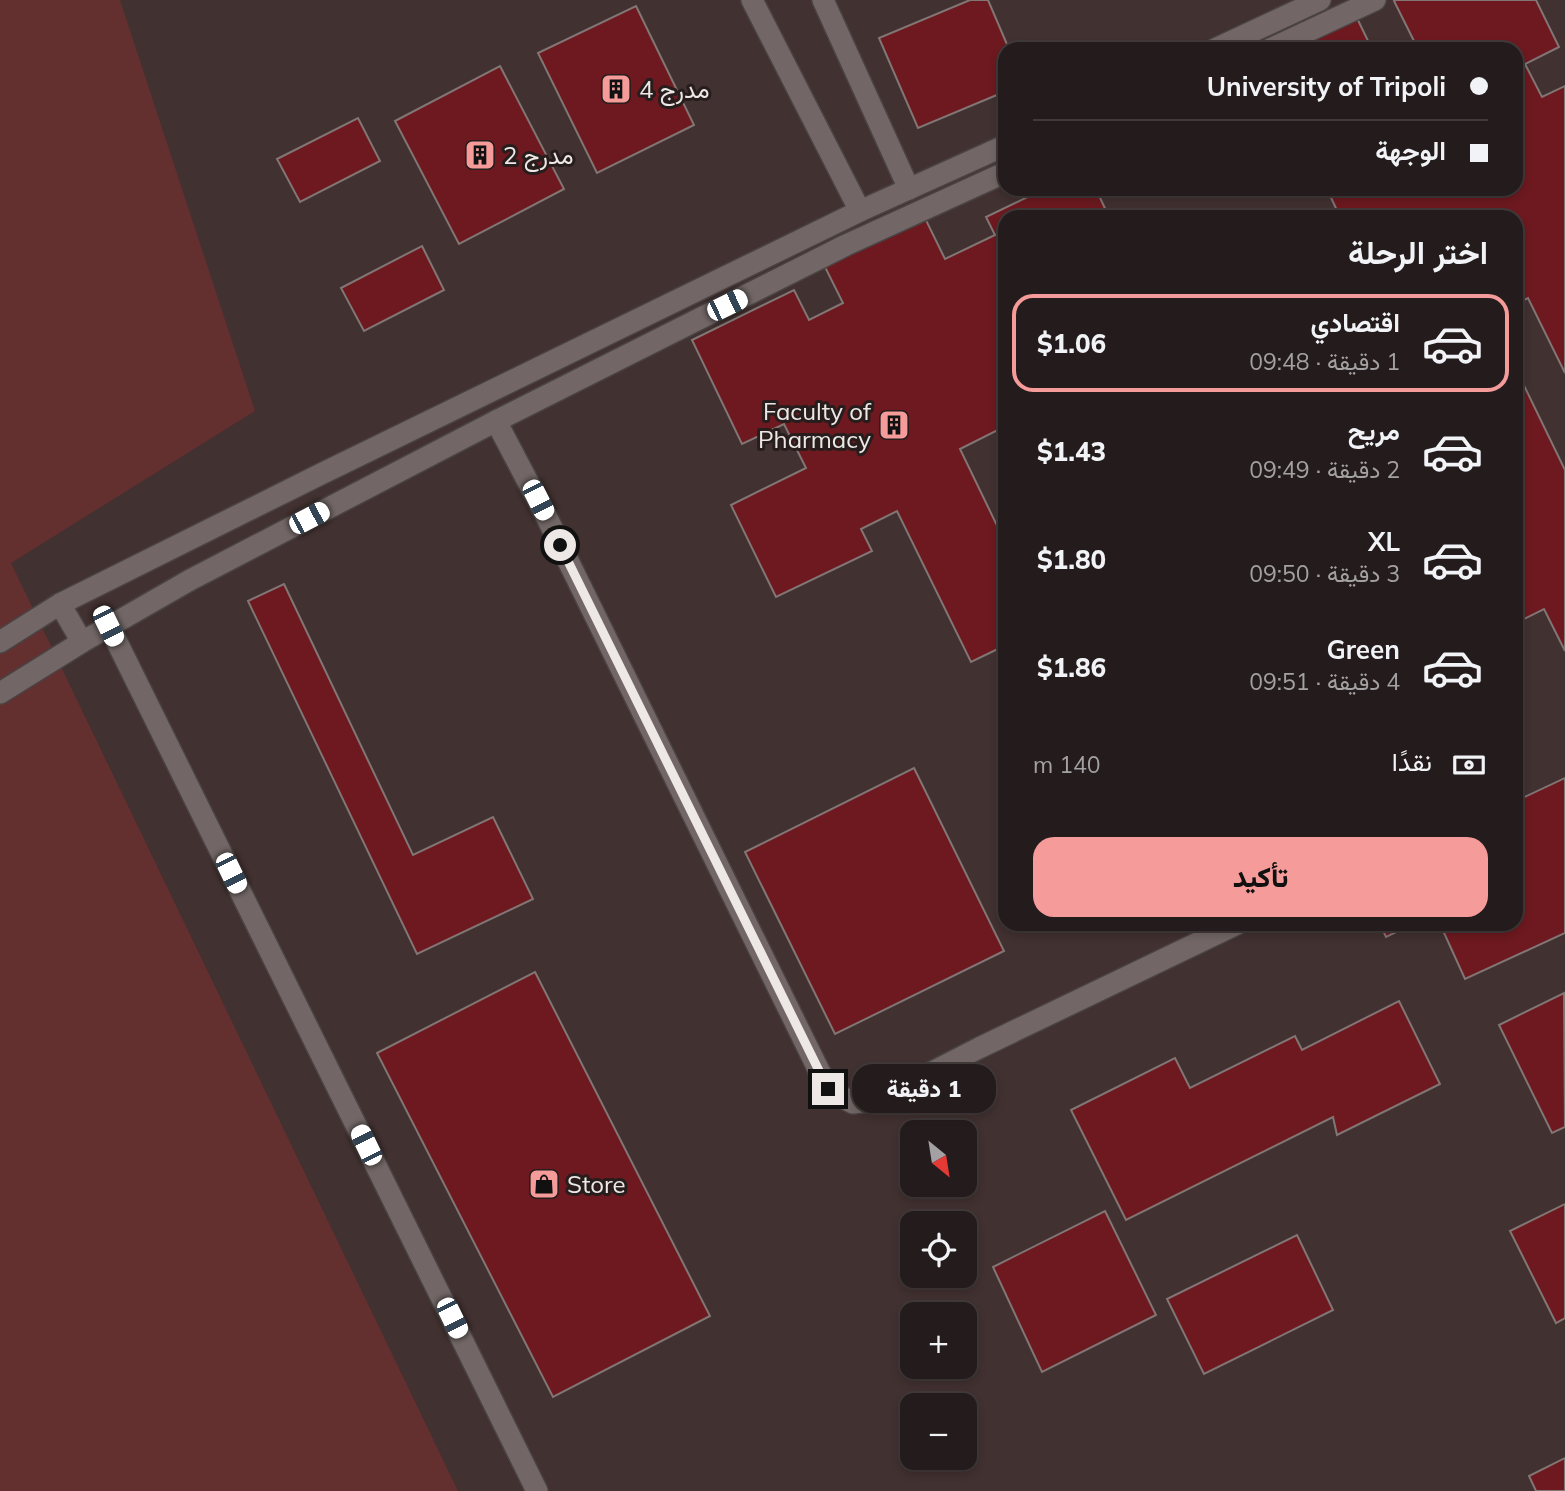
<!DOCTYPE html>
<html lang="ar">
<head>
<meta charset="utf-8">
<style>
	:root { --surface:#241c1c; --page:#2c2525; --text:#f1f3f6; --muted:#a3a1a3; --line:#413a3b; --accent:#f59b99 }
	body { margin:0; font-family:Mulish,Vazirmatn,sans-serif; background:var(--page); color:var(--text); direction:rtl; height:100vh; display:flex; flex-direction:column; font-size:26px; white-space:nowrap }
	* { box-sizing:border-box; margin:0 }
	p { font-size:23px; color:var(--muted) }
	.icon { flex:none; width:38px; height:38px; fill:none; stroke:currentColor; stroke-width:2; stroke-linecap:round; stroke-linejoin:round }
	.map { position:relative; flex:1; overflow:hidden; direction:ltr }
	.panel { position:absolute; left:998px; top:210px; width:525px; height:721px; display:flex; flex-direction:column; background:var(--surface); border-radius:21px; box-shadow:0 4px 10px #0003,0 0 0 2px var(--line); direction:rtl }
	.panel>* { flex:none }
	.top-card { position:absolute; left:998px; top:42px; width:525px; height:154px; border-radius:21px; box-shadow:0 4px 10px #0003,0 0 0 2px var(--line); direction:rtl; display:grid; align-content:center; height:154px; padding:0 35px; background:var(--surface) }
	.needle { width:46px; rotate:150deg }
	.controls { position:absolute; left:900px; top:1120px; display:grid; gap:14px }
	.controls a { display:grid; place-items:center; width:77px; height:77px; border-radius:14px; background:var(--surface); box-shadow:0 4px 10px #0003,0 0 0 2px var(--line); font-size:35px }
	.end { position:absolute; width:32px; height:32px; margin:-16px; border:9px solid #ede7e6; background:#111; box-shadow:0 0 0 4px #111 }
	.from { border-radius:50% }
	.bubble { position:absolute; height:49px; border-radius:21px; background:var(--surface); box-shadow:0 4px 10px #0003,0 0 0 2px var(--line); font-size:23px; font-weight:800; line-height:49px; text-align:center; direction:rtl }
	.car { position:absolute; width:21px; height:42px; margin:-21px -10px; border-radius:9px; box-shadow:0 0 5px 2px #0007; background:linear-gradient(#fff 24%,#345 0 40%,#fff 0 76%,#345 0 86%,#fff 0) }
	.top-card b { display:flex; align-items:center; gap:24px; height:66px; font-size:26px }
	.top-card b+b { border-top:2px solid var(--line) }
	.top-card i { width:18px; height:18px; background:var(--text) }
	ul { padding:0; list-style:none }
	li { display:flex; align-items:center; gap:21px; height:98px; margin:0 14px 10px; padding:0 21px; border:4px solid transparent; border-radius:21px }
	li div { flex:1 }
	li b { display:block; font-size:26px }
	li em { font-style:normal; font-weight:800 }
	li.active { border-color:var(--accent) }
	li>.icon { width:63px; height:63px; stroke-width:1.5 }
	h2 { padding:0 35px; font-size:32px; line-height:84px }
	.pay { display:flex; align-items:center; gap:18px; height:77px; padding:0 35px; font-size:26px }
	.pay p { margin-inline-start:auto }
	.cta { display:flex; gap:14px; margin-top:auto; padding:14px 35px }
	.cta a { flex:1; height:80px; border-radius:21px; background:var(--accent); color:#111; font-size:28px; font-weight:800; line-height:80px; text-align:center }
	.map>svg:first-child { display:block }
	.built { fill:#413130; fill-rule:evenodd }
	.green { fill:#642f2f }
	.building { fill:#6d191f; stroke:#827675; stroke-width:2 }
	.lines { fill:none; stroke-linecap:round; stroke-linejoin:round }
	.minor-casing { stroke:#4b4343; stroke-width:24 }
	.minor { stroke:#726766; stroke-width:21 }
	.route { stroke:#ede7e6; stroke-width:9 }
	.labels { text-anchor:middle; dominant-baseline:central; stroke-width:6; stroke-linejoin:round; paint-order:stroke }
	.poi-label { font-size:24px; fill:#ede7e6; stroke:#261d1c; text-anchor:start }
</style>
</head>
<body>
<div class="map">
<svg width="1565" height="1491" viewBox="0 0 1565 1491">
	<rect width="100%" height="100%" fill="#302626"/>
	<path class="built" d="M 0,0 L 1565,0 L 1565,1491 L 0,1491 ZM 1004,49 L 1516,49 L 1516,189 L 1004,189 ZM 1004,217 L 1516,217 L 1516,924 L 1004,924 ZM 912,1132 L 964,1132 L 964,1185 L 912,1185 ZM 912,1223 L 964,1223 L 964,1276 L 912,1276 ZM 912,1314 L 964,1314 L 964,1367 L 912,1367 ZM 912,1405 L 964,1405 L 964,1458 L 912,1458 Z"/>
	<polygon class="green" points="0,0 120,0 255,411 11,563 458,1491 0,1491"/>
	<g class="building">
		<polygon points="970,0 988,0 1009,49 1004,49 1004,92 918,128 879,38"/>
		<polygon points="1396,0 1536,0 1559,47 1525,64 1542,97 1565,86 1565,373 1528,298 1516,304 1516,217 1340,217 1327,189 1516,189 1516,49 1418,49 1394,1"/>
		<polygon points="636,6 694,125 597,173 538,53"/>
		<polygon points="1355,14 1372,49 1284,49"/>
		<polygon points="500,66 564,189 459,244 395,121"/>
		<polygon points="358,118 380,161 300,202 277,159"/>
		<polygon points="1044,189 1096,189 1109,217 1004,217 1004,427 960,449 1004,540 1004,646 971,662 897,511 861,529 872,551 776,597 731,505 806,468 784,424 742,444 692,340 794,290 809,320 843,303 823,263 923,214 945,259 995,235 986,217"/>
		<polygon points="422,246 444,290 364,331 341,288"/>
		<polygon points="1516,369 1565,470 1565,651 1544,609 1516,623"/>
		<polygon points="284,584 413,855 493,817 533,899 417,954 248,601"/>
		<polygon points="914,768 1004,951 835,1034 745,852"/>
		<polygon points="1565,778 1565,933 1465,979 1440,924 1516,924 1516,801"/>
		<polygon points="1380,924 1413,924 1386,937"/>
		<polygon points="535,972 710,1316 553,1397 377,1053"/>
		<polygon points="1564,993 1565,1127 1552,1133 1499,1025"/>
		<polygon points="1399,1001 1440,1084 1337,1135 1333,1117 1126,1220 1071,1110 1175,1058 1190,1088 1295,1036 1302,1050"/>
		<polygon points="1565,1204 1565,1318 1556,1323 1510,1231"/>
		<polygon points="1105,1211 1156,1315 1042,1372 993,1267"/>
		<polygon points="1297,1235 1333,1310 1204,1374 1167,1299"/>
		<polygon points="1565,1458 1565,1491 1536,1491 1529,1476"/>
	</g>
	<g class="lines">
		<g class="minor-casing">
			<g id="minor">
				<polyline points="752,0 860,211"/>
				<polyline points="823,0 909,189"/>
				<polyline points="1215,49 1320,0"/>
				<polyline points="1270,49 1375,0"/>
				<polyline points="496,421 548,520 828,1089 853,1103 878,1100 979,1048 1237,924"/>
				<polyline points="60,604 82,642"/>
				<polyline points="109,626 537,1491"/>
				<polyline points="0,642 60,604 321,474 860,211 1004,146"/>
				<polyline points="0,693 82,642 190,580 496,421 846,245 1004,173"/>
			</g>
		</g>
		<use href="#minor" class="minor"/>
	</g>
	<g class="lines">
		<polyline class="route" points="560,545 828,1089"/>
	</g>
	<defs>
		<g id="building-square" transform="scale(1.575)"><rect x="-9" y="-9" width="18" height="18" rx="4" fill="#f59b99" stroke="#261d1c"/><path d="M-4-6H4V6H1V3H-1V6H-4ZM-2.5-4.3h1.7v1.8h-1.7ZM.8-4.3h1.7v1.8H.8ZM-2.5-1h1.7V.8h-1.7ZM.8-1h1.7V.8H.8Z" fill="#111"/></g>
		<g id="shop-square" transform="scale(1.575)"><rect x="-9" y="-9" width="18" height="18" rx="4" fill="#f59b99" stroke="#261d1c"/><path d="M-5-2.5h2.3a2.7 3.5 0 0 1 5.4 0H5L5.5 6h-11ZM-1.5-2.5h3a1.5 2.3 0 0 0-3 0Z" fill="#111"/></g>
	</defs>
	<g fill-rule="evenodd">
		<use href="#building-square" x="616" y="89"/>
		<use href="#building-square" x="480" y="155"/>
		<use href="#building-square" x="894" y="425"/>
		<use href="#shop-square" x="544" y="1184"/>
	</g>
	<g class="labels">
		<g class="poi-label">
			<text x="639" y="89">مدرج 4</text>
			<text x="503" y="155">مدرج 2</text>
			<text x="871" y="411" text-anchor="end">Faculty of<tspan x="871" dy="28">Pharmacy</tspan></text>
			<text x="567" y="1184">Store</text>
		</g>
	</g>
</svg>
<div class="controls">
<a><svg class="needle" viewBox="-14 -14 28 28"><path d="M0-13l5 13h-10z" fill="#e53935"/><path d="M0 13l5-13h-10z" fill="#a3a1a3"/></svg></a>
<a><svg class="icon" aria-label="locate" viewBox="0 0 24 24"><circle cx="12" cy="12" r="6"/><path d="M12 2v4M12 18v4M2 12h4M18 12h4"/></svg></a>
<a>+</a>
<a>−</a>
</div>
<i class="end from" style="left:560px;top:545px"></i>
<i class="end" style="left:828px;top:1089px"></i>
<div class="bubble" style="left:852px;top:1064px;width:144px">1 دقيقة</div>
<i class="car" style="left:727px;top:305px;rotate:64deg"></i>
<i class="car" style="left:538px;top:500px;rotate:153deg"></i>
<i class="car" style="left:309px;top:518px;rotate:62deg"></i>
<i class="car" style="left:108px;top:626px;rotate:154deg"></i>
<i class="car" style="left:231px;top:873px;rotate:154deg"></i>
<i class="car" style="left:366px;top:1145px;rotate:334deg"></i>
<i class="car" style="left:452px;top:1318px;rotate:154deg"></i>
<div class="top-card">
<b><i class="from"></i>University of Tripoli</b>
<b><i></i>الوجهة</b>
</div>
<section class="panel">
<h2>اختر الرحلة</h2>
<ul>
<li class="active"><svg class="icon" aria-label="car" viewBox="0 0 24 24"><path d="M5 17H2v-5l4-1 3-4h7l3 4 3 1v5h-3M9 17h6M6 11h13"/><circle cx="7" cy="17" r="2"/><circle cx="17" cy="17" r="2"/></svg><div><b>اقتصادي</b><p>1 دقيقة · 09:48</p></div><em>$1.06</em></li>
<li><svg class="icon" aria-label="car" viewBox="0 0 24 24"><path d="M5 17H2v-5l4-1 3-4h7l3 4 3 1v5h-3M9 17h6M6 11h13"/><circle cx="7" cy="17" r="2"/><circle cx="17" cy="17" r="2"/></svg><div><b>مريح</b><p>2 دقيقة · 09:49</p></div><em>$1.43</em></li>
<li><svg class="icon" aria-label="car" viewBox="0 0 24 24"><path d="M5 17H2v-5l4-1 3-4h7l3 4 3 1v5h-3M9 17h6M6 11h13"/><circle cx="7" cy="17" r="2"/><circle cx="17" cy="17" r="2"/></svg><div><b>XL</b><p>3 دقيقة · 09:50</p></div><em>$1.80</em></li>
<li><svg class="icon" aria-label="car" viewBox="0 0 24 24"><path d="M5 17H2v-5l4-1 3-4h7l3 4 3 1v5h-3M9 17h6M6 11h13"/><circle cx="7" cy="17" r="2"/><circle cx="17" cy="17" r="2"/></svg><div><b>Green</b><p>4 دقيقة · 09:51</p></div><em>$1.86</em></li>
</ul>
<div class="pay"><svg class="icon" aria-label="cash" viewBox="0 0 24 24"><path d="M3 7h18v10H3z"/><circle cx="12" cy="12" r="2"/></svg>نقدًا<p>140 m</p></div>
<div class="cta"><a>تأكيد</a></div>
</section>
</div>
</body>
</html>
